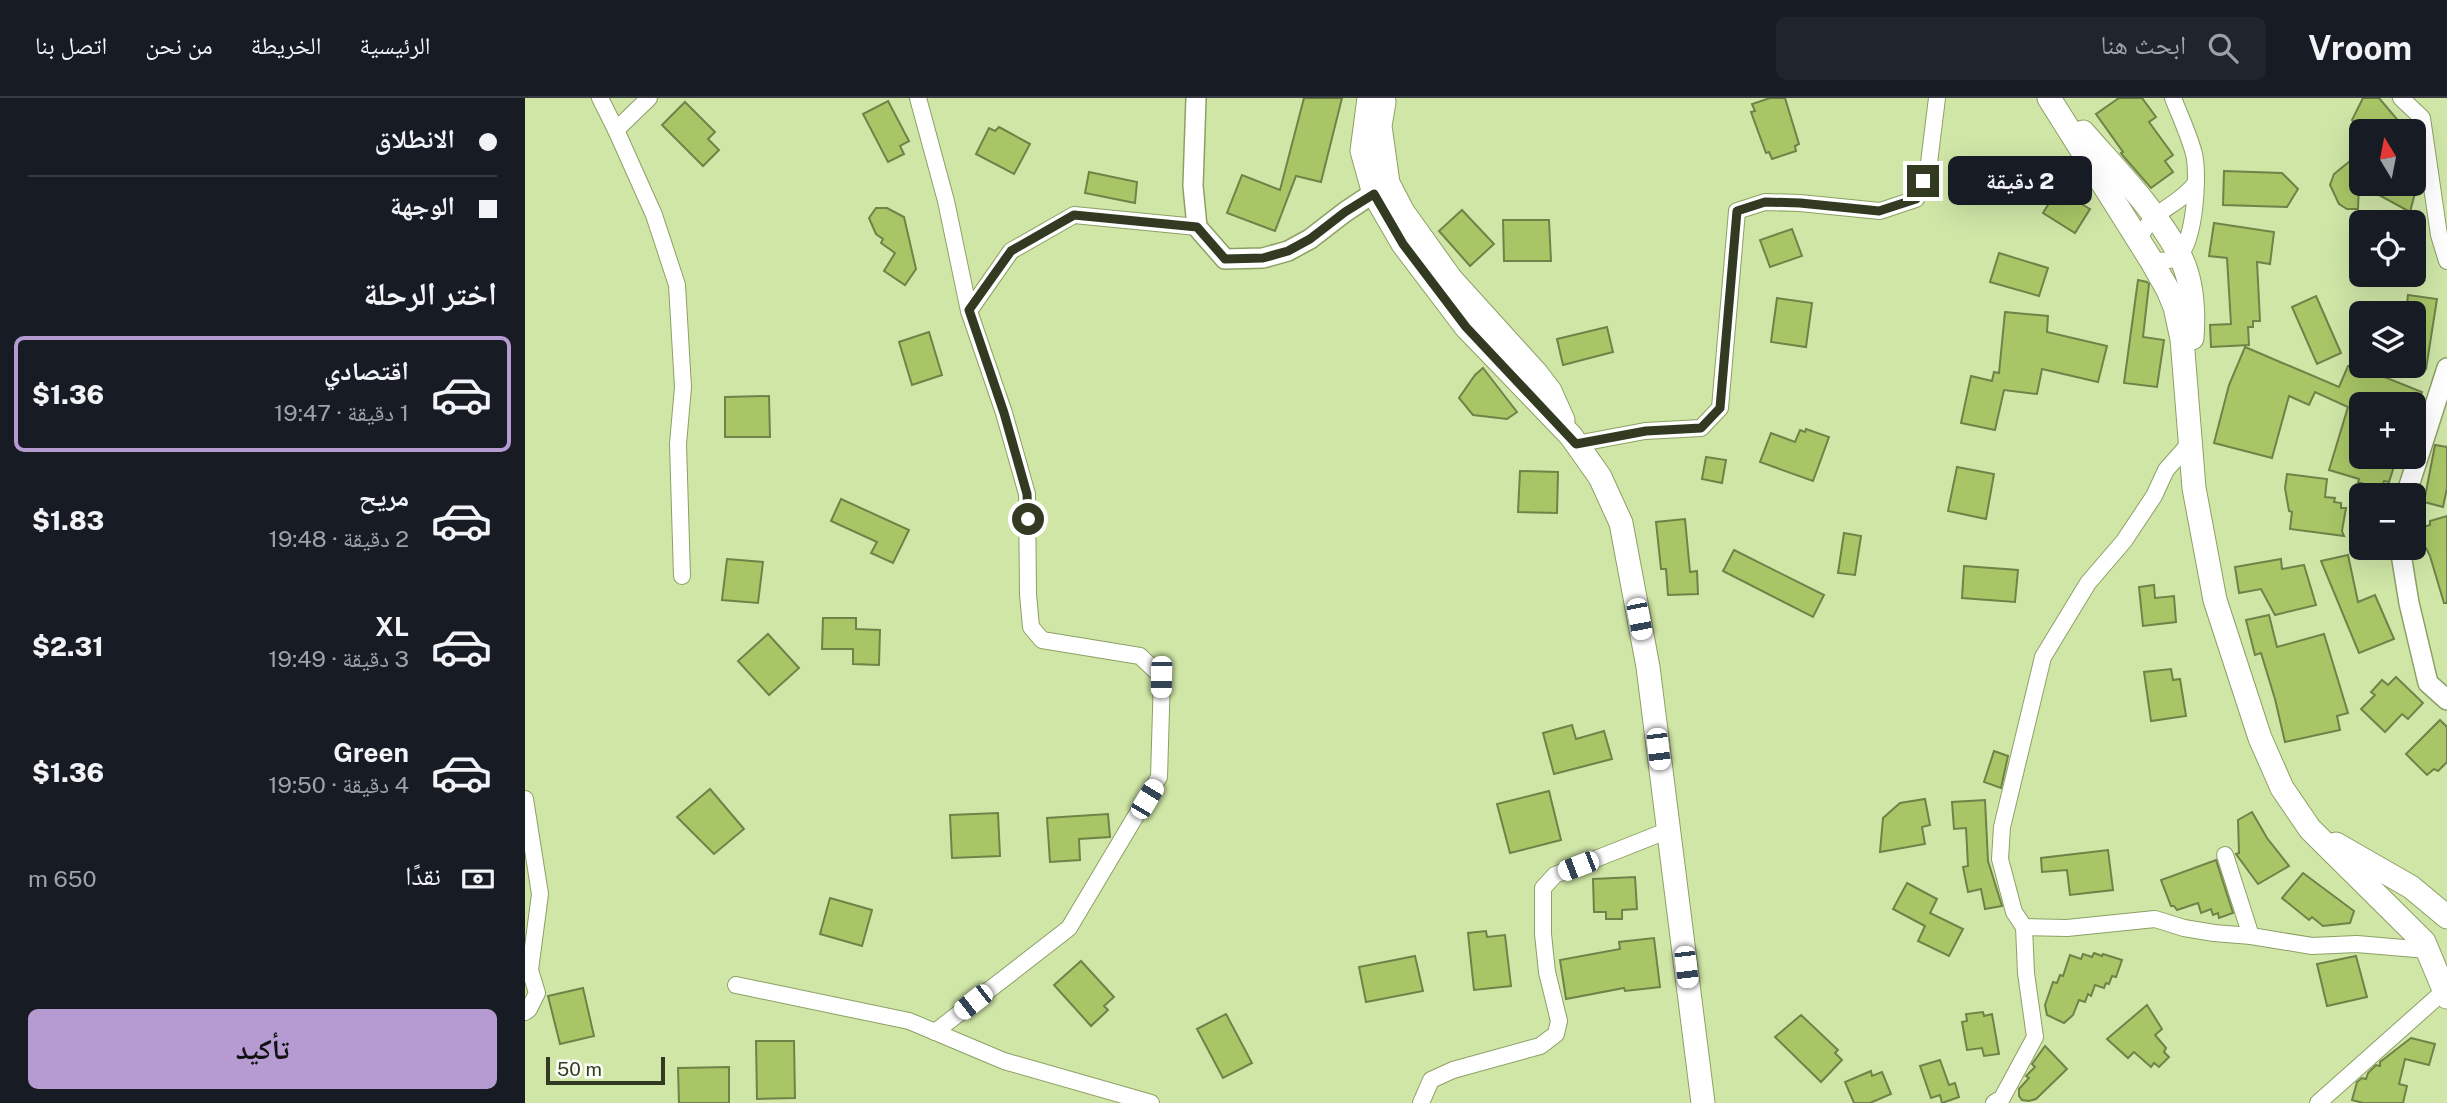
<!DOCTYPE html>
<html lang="ar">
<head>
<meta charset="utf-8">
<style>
	:root { --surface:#171b24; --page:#20242c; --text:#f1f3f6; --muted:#9ea1a6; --line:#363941; --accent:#b59bd2 }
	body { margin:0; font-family:"Public Sans","Noto Naskh Arabic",sans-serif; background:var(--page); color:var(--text); direction:rtl; height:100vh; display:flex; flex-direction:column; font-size:26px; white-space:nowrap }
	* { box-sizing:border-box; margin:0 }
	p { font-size:23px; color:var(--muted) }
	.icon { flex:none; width:38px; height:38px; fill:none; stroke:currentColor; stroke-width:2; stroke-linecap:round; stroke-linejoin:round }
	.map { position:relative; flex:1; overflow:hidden; direction:ltr }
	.details { display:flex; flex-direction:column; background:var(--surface); width:525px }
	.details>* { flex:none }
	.hud { display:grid; align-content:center; height:154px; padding:0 28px; background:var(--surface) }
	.needle { width:46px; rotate:350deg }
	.tools { position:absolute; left:1824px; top:21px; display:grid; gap:14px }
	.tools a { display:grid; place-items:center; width:77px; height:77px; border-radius:10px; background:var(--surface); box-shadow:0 7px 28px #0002; font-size:35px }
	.scale { position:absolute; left:21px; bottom:18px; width:119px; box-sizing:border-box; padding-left:7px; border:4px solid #323a21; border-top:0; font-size:19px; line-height:24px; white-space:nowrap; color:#323a21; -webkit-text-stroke:5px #fcfef8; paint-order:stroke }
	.end { position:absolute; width:32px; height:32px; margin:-16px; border:9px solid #323a21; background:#fff; box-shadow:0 0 0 4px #fff }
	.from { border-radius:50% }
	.bubble { position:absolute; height:49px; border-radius:10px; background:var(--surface); box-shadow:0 7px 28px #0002; font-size:23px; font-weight:800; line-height:49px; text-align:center; direction:rtl }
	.car { position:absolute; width:21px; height:42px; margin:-21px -10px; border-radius:9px; box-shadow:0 0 5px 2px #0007; background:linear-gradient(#fff 24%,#345 0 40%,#fff 0 76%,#345 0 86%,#fff 0) }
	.hud b { display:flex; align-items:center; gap:24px; height:66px; font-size:26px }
	.hud b+b { border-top:2px solid var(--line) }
	.hud i { width:18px; height:18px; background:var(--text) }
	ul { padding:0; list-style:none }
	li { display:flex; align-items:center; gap:21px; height:116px; margin:0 14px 10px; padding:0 14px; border:4px solid transparent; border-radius:10px }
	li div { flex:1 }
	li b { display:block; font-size:26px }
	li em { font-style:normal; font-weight:800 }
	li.active { border-color:var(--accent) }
	li>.icon { width:63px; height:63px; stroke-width:1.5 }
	h2 { padding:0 28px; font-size:32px; line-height:84px }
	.pay { display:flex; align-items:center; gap:18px; height:77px; padding:0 28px; font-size:26px }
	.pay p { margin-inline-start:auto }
	.action { display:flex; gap:14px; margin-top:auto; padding:14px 28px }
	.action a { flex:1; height:80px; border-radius:10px; background:var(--accent); color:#111; font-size:28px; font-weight:800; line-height:80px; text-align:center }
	header { display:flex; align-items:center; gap:42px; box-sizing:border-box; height:98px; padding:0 35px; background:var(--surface); border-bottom:2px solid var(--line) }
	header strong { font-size:33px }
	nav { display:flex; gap:38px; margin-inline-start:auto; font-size:24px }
	.search { width:490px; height:63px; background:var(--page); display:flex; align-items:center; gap:18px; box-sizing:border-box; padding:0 24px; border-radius:10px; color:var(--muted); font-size:26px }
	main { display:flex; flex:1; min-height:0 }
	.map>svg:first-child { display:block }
	.building { fill:#a8c666; stroke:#6f8247; stroke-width:2 }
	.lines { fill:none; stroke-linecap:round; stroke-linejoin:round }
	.minor-casing { stroke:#8ca064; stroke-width:18 }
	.tertiary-casing { stroke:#8ca064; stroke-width:22 }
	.secondary-casing { stroke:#8ca064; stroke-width:25 }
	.minor { stroke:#fff; stroke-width:16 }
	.tertiary { stroke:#fff; stroke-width:19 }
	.secondary { stroke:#fff; stroke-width:23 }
	.route { stroke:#323a21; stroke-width:9 }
</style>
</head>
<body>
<header>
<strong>Vroom</strong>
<div class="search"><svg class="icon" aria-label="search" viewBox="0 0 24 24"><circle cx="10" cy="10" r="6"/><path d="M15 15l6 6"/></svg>ابحث هنا</div>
<nav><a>الرئيسية</a><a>الخريطة</a><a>من نحن</a><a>اتصل بنا</a></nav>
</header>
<main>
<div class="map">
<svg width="1922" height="1005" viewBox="0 0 1922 1005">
	<rect width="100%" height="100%" fill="#d0e6a7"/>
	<g class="building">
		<polygon points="779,0 817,0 796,84 771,78 750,133 702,115 717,77 755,92"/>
		<polygon points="1245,0 1260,0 1274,46 1270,48 1271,53 1247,61 1244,54 1241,55 1226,14 1230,13 1227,6"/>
		<polygon points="1594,0 1617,0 1631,19 1624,24 1648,57 1640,63 1648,74 1626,90 1599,59 1596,55 1598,54 1571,16"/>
		<polygon points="1838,0 1854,0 1882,33 1836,33 1827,22"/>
		<polygon points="363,3 384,43 375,48 379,56 363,64 338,16"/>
		<polygon points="160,4 190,34 183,41 194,52 178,68 137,27"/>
		<polygon points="474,29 505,46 489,76 451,56 464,30 470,33"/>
		<polygon points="1825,63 1836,64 1836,86 1881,86 1891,91 1885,114 1834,86 1833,111 1822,111 1814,106 1805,87 1809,76"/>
		<polygon points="1699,73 1757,75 1773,91 1762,109 1698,107"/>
		<polygon points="564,74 612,84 610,105 560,95"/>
		<polygon points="1536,86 1552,96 1548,101 1565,111 1550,135 1518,115"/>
		<polygon points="351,110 362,110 379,119 391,171 380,187 359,173 370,155 356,145 358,141 351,136 344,120"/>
		<polygon points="937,112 969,146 945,168 914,133"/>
		<polygon points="978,122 1024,122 1026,163 979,163"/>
		<polygon points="1689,125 1749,134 1745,166 1732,164 1735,223 1728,223 1728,229 1723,229 1724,247 1686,249 1685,227 1706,226 1702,160 1684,158"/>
		<polygon points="1267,131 1277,158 1245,169 1235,142"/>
		<polygon points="1474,155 1523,170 1514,198 1465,184"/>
		<polygon points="1613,182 1622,184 1624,186 1618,239 1639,242 1632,289 1599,285"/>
		<polygon points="1883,197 1912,201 1901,271 1888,269 1888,215 1881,215"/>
		<polygon points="1791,198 1816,255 1792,266 1767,209"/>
		<polygon points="1252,200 1287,205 1281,249 1246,244"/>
		<polygon points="1480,214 1523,218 1522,234 1582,248 1573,284 1517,271 1512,296 1479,292 1470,332 1436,325 1446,278 1467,283 1469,274 1474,275"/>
		<polygon points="1082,229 1088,254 1038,267 1032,241"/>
		<polygon points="404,234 417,277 387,287 374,244"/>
		<polygon points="1720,249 1814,289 1823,268 1832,268 1897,294 1893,306 1836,306 1836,359 1872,359 1864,384 1859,383 1856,391 1833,384 1834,381 1804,372 1823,309 1790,294 1784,307 1764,298 1747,360 1689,345 1704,287"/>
		<polygon points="958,270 992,314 982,321 948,317 934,300 950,277"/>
		<polygon points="244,298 245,339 200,339 200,299"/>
		<polygon points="1281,331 1304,339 1288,383 1235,364 1246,335 1270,344 1275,332 1280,334"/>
		<polygon points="1910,347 1922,349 1922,390 1918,409 1899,404"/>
		<polygon points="1181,359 1201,362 1197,385 1177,381"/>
		<polygon points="1432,369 1469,376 1461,421 1423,413"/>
		<polygon points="995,373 1033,374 1032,415 993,414"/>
		<polygon points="1762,376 1802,381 1800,399 1810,400 1809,404 1816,405 1816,410 1821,410 1817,433 1819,438 1765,431 1767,414 1764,413 1760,390"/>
		<polygon points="316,401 384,432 368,465 346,455 352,444 306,423"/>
		<polygon points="1922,418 1922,505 1919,505 1905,458 1901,450 1897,451 1892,436 1896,434 1895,430 1905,427 1905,423"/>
		<polygon points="1160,421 1165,474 1172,473 1173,496 1143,497 1141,471 1136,471 1131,424"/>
		<polygon points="1319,435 1336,438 1330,477 1313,475"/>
		<polygon points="1209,452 1299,497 1288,519 1198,473"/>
		<polygon points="1823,457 1833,504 1850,497 1869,541 1834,555 1796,463"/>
		<polygon points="202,461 238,464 233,505 197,502"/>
		<polygon points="1756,461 1757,471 1779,467 1791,507 1750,517 1736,491 1714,495 1710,469"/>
		<polygon points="1439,468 1493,472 1490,504 1437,500"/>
		<polygon points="1629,487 1630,500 1649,498 1651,524 1618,528 1614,489"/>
		<polygon points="1744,517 1752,549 1799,536 1823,615 1812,618 1815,632 1760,644 1750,601 1736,555 1730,557 1721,522"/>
		<polygon points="298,520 331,520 331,531 355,532 354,567 328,566 328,551 297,551"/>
		<polygon points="243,536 274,570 244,597 213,563"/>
		<polygon points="1646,571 1648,582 1655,581 1661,618 1626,623 1619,574"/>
		<polygon points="1871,579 1898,605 1883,621 1877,616 1860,634 1836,611 1850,597 1846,594 1857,582 1863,587"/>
		<polygon points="1915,622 1922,629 1922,664 1913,673 1909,671 1902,677 1881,656"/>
		<polygon points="1047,627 1051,641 1079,633 1087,661 1029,676 1018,635"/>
		<polygon points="1469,653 1483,658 1476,690 1459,684"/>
		<polygon points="185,691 219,731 189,756 152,719"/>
		<polygon points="1024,693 1036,742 985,755 972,706"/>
		<polygon points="1400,701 1405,727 1397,729 1400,746 1355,754 1358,720 1375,705"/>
		<polygon points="1460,702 1463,763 1477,808 1460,811 1456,791 1443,794 1438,769 1443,768 1441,730 1429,731 1427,704"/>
		<polygon points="1727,714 1742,740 1764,768 1733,786 1711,756 1714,755 1713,722"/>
		<polygon points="473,715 475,758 427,760 425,717"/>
		<polygon points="583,716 585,739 554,741 555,762 525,764 522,720"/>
		<polygon points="1583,752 1588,792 1545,797 1542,772 1517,774 1516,760"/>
		<polygon points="1691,762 1708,815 1694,820 1693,815 1688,817 1686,811 1676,815 1673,805 1652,812 1649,808 1646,808 1636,782"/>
		<polygon points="1778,775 1829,813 1825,825 1798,828 1787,819 1784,822 1757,800"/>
		<polygon points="1110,779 1112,811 1097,812 1097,821 1081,821 1081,814 1069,814 1068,781"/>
		<polygon points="1382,785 1412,801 1405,815 1438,831 1424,858 1393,843 1400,828 1368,811"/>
		<polygon points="305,800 347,812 337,848 295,836"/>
		<polygon points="961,833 962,839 980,837 986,888 949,892 943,835"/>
		<polygon points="1129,840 1135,889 1100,893 1099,890 1041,901 1035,862 1095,851 1094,844"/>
		<polygon points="1569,855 1577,858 1578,856 1597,862 1591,879 1587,878 1584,886 1581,885 1579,890 1570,887 1566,898 1563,896 1560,904 1554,902 1548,917 1539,925 1522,917 1520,907 1528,884 1532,885 1535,877 1538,878 1545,857 1556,861 1558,856 1567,859"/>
		<polygon points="890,858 898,893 841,904 834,869"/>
		<polygon points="1831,858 1842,899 1802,908 1792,866"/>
		<polygon points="556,863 589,899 579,908 583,912 566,928 529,887"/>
		<polygon points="58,890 69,938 35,946 23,898"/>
		<polygon points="1622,907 1637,931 1630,937 1641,950 1639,954 1644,959 1634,969 1629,965 1626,969 1609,954 1603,960 1582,941"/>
		<polygon points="1458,914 1459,918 1467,916 1474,956 1459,958 1457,950 1442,952 1437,924 1442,923 1441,916"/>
		<polygon points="701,916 727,965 698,980 672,931"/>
		<polygon points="1276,917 1313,952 1310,955 1317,962 1296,984 1250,939"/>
		<polygon points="1886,940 1910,946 1904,967 1880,961 1874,986 1882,988 1878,1005 1838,1005 1827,1002 1832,984 1837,980 1841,981 1843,975 1851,967 1855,968 1855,964"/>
		<polygon points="231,943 269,943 270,1000 232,1001"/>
		<polygon points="1520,948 1542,971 1511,1001 1504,1003 1497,1002 1494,998 1494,991 1504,980 1501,978 1510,969 1507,966"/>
		<polygon points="1415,962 1424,987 1430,985 1434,999 1417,1005 1415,997 1406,1000 1395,968"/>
		<polygon points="204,969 204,1005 154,1005 153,970"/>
		<polygon points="1346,973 1347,978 1357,974 1366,996 1345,1005 1329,1005 1320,984"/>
	</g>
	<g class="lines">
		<g class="minor-casing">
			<g id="minor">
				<polyline points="75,0 91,32 124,0"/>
				<polyline points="393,0 421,103 444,213 486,153 549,117 672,129"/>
				<polyline points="1876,0 1897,20 1914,137 1922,163"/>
				<polyline points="91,32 129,117 152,187 158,289 153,346 157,478"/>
				<path d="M 1614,142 C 1628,109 1651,111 1671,85"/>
				<path d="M 1626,162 C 1634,163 1645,164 1652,159 C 1670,147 1674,76 1669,56 C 1664,37 1655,18 1648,0"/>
				<polyline points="1051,346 1120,333 1176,330 1195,310 1212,113 1240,104 1275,105 1355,113 1391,101 1404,65 1412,0"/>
				<polyline points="0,701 15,796 5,872 12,895 4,911 0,914"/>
				<polyline points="1700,757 1726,838"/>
				<polyline points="1499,829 1542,830 1630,821 1659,830 1689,835 1726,838 1787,848 1832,846 1902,852"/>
				<polyline points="211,887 384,923 479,963 626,1005"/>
				<polyline points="410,934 544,830 634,679 637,579 615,558 517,542 506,529 503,496 502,396 479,315 444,213"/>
				<polyline points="896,1005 906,982 928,972 1015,948 1031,936 1034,923 1022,874 1018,836 1018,790 1030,777 1144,732"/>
				<polyline points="1469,1005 1477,1000 1510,939 1501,875 1499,829 1489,814 1475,761 1477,729 1518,559 1563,485 1599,443 1629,398 1641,372 1664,346"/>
				<polyline points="1793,1005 1919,893"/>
			</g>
		</g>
		<g class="tertiary-casing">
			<g id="tertiary">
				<polyline points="671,0 668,88 672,129 700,161 738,160 763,153 785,141 820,114 859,88"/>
				<polyline points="1881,397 1922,270"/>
				<polyline points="1875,450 1884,505 1903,585 1922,602"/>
			</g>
		</g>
		<g class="secondary-casing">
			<g id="secondary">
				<polyline points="844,0 837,53 849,96 878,146 941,229 1046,338 1075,379 1096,425 1123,569 1178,1005"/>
				<polyline points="1524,0 1626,162 1643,192 1650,209 1657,241 1669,390 1690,502 1735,640 1757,690 1785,731 1899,844 1922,899"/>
				<polyline points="859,4 855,28 863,85 878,114 926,181 1012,276 1025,293 1038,322"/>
				<path d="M 1558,34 C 1591,72 1630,111 1654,156 C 1667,180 1669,213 1667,240"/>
				<polyline points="1811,746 1886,789 1922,819"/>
			</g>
		</g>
		<use href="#minor" class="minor"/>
		<use href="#tertiary" class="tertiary"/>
		<use href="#secondary" class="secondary"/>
	</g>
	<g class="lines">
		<polyline class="route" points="503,421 502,396 479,315 444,212 486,153 549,117 672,129 700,161 738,160 763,153 785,141 820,114 849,96 878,146 941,229 1051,346 1121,333 1176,330 1195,310 1212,113 1240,104 1275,105 1354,113 1391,101 1398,83"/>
	</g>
</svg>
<div class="tools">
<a><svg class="needle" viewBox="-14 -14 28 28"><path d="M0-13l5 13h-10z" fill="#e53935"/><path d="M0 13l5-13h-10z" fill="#9ea1a6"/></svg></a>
<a><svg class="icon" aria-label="locate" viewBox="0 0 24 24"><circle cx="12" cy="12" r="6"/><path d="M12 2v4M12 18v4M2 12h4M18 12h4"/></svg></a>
<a><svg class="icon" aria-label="layers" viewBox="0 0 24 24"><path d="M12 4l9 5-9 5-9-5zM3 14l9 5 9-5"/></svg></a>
<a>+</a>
<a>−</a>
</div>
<div class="scale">50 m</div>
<i class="end from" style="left:503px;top:421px"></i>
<i class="end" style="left:1398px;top:83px"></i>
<div class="bubble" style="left:1423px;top:58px;width:144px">2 دقيقة</div>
<i class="car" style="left:1114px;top:521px;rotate:169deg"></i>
<i class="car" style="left:636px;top:579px;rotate:181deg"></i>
<i class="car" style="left:1133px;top:651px;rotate:173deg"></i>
<i class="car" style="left:622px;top:701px;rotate:31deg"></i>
<i class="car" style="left:1053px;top:768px;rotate:249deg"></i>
<i class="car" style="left:1161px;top:869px;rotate:173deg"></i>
<i class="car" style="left:448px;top:904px;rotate:232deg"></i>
</div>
<section class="details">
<div class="hud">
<b><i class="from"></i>الانطلاق</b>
<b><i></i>الوجهة</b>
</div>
<h2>اختر الرحلة</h2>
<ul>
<li class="active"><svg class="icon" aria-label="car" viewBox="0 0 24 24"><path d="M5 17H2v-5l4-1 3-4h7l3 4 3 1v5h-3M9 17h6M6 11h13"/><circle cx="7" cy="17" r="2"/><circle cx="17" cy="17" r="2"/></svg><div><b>اقتصادي</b><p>1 دقيقة · 19:47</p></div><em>$1.36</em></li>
<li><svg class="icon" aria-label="car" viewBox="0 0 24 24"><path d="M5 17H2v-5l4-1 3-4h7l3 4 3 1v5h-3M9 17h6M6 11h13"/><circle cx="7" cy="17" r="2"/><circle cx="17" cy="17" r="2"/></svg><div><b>مريح</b><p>2 دقيقة · 19:48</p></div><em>$1.83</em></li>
<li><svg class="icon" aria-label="car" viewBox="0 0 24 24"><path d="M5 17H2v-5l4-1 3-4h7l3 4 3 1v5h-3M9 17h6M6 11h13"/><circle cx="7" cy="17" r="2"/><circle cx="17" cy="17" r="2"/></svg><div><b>XL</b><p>3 دقيقة · 19:49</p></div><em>$2.31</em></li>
<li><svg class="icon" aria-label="car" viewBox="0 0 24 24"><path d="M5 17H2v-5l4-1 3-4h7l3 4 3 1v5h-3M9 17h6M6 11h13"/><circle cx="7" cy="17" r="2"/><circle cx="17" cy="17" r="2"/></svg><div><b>Green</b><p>4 دقيقة · 19:50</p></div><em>$1.36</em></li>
</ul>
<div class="pay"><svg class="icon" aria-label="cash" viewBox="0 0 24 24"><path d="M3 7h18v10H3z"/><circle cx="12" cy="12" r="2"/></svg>نقدًا<p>650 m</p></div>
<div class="action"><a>تأكيد</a></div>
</section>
</main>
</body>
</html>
